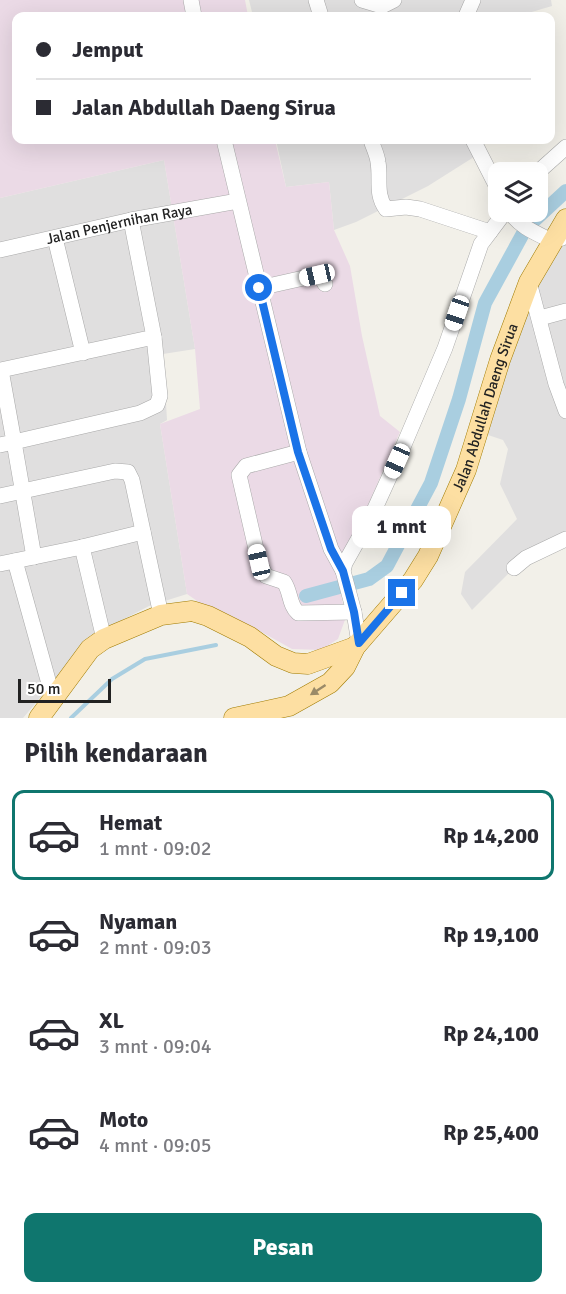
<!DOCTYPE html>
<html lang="id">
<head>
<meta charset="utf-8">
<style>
	:root { --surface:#fff; --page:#f2f2f3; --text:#2b2b33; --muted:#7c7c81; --line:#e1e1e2; --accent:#0f766e }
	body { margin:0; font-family:Signika,sans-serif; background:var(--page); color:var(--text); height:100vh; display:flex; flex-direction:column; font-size:22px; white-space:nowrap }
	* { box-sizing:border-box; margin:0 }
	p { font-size:20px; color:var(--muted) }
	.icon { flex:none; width:33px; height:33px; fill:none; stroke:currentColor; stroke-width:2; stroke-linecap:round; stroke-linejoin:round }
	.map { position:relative; height:718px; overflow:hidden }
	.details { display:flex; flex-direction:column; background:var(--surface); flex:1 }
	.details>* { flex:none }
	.top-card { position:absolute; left:12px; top:12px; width:543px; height:132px; border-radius:12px; box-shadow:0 6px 24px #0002; display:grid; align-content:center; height:132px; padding:0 24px; background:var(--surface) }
	.fabs { position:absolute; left:488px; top:162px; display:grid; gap:12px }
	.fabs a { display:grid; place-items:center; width:60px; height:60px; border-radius:12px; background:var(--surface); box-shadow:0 6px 24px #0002; font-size:30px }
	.scale { position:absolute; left:18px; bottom:15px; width:93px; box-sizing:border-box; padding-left:6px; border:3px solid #222; border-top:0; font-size:16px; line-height:21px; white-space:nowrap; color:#222; -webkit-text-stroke:4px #fff; paint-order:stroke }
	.end { position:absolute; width:27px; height:27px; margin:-14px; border:8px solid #1a73e8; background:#fff; box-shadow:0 0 0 3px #fff }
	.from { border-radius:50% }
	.bubble { position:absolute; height:42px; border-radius:12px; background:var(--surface); box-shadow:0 6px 24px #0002; font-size:20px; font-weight:700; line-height:42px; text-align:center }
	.car { position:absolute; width:18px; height:36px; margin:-18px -9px; border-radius:8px; box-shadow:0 0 4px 2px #0007; background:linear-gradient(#fff 24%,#345 0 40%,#fff 0 76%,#345 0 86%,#fff 0) }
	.top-card b { display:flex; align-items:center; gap:21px; height:57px; font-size:22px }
	.top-card b+b { border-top:2px solid var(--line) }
	.top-card i { width:15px; height:15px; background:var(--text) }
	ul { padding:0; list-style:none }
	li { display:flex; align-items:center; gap:18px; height:90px; margin:0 12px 9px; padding:0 12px; border:3px solid transparent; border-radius:12px }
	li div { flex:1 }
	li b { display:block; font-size:22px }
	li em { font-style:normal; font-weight:700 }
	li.active { border-color:var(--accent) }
	li>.icon { width:54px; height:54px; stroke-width:1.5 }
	h2 { padding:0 24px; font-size:27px; line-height:72px }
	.primary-button { display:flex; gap:12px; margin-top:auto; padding:12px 24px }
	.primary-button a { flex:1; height:69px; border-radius:12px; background:var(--accent); color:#fff; font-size:24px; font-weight:700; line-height:69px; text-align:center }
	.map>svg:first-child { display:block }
	.residential { fill:#e0dfdf }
	.industrial { fill:#ebdae6 }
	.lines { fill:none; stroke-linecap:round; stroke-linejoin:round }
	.stream { stroke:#a9cee0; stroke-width:4 }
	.canal { stroke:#a9cee0; stroke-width:14 }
	.minor-casing { stroke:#a9a9a9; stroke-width:16 }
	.major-casing { stroke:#a07b00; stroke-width:21 }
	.minor { stroke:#fff; stroke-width:15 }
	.major { stroke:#fddfa2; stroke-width:20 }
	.oneway { fill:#9a8a68 }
	.route { stroke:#1a73e8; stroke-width:8 }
	.labels { text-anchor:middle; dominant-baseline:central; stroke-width:4.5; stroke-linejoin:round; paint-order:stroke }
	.street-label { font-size:15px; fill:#222; stroke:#fff }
</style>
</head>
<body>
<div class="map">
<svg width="566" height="718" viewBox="0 0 566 718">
	<rect width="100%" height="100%" fill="#f2f0e9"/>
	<g class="residential">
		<polygon points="249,0 551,0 552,6 518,16 253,16"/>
		<polygon points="276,140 482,140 485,150 428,186 356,222 334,230 329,182 286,187"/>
		<polygon points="164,160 195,349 163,354 167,420 160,424 187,594 149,606 107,628 78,653 23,718 0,718 0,198"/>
		<polygon points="566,231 566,541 522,560 472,610 461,594 465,572 517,519 500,484 508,449 503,440 479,432 500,356"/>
	</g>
	<polygon class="industrial" points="0,0 245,0 248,16 16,16 16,140 275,140 286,187 329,182 334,230 350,266 362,336 380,416 400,432 354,537 339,587 346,617 338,639 321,650 292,649 258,630 209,609 187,594 160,424 200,409 195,349 164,160 0,198"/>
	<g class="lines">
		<polyline class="stream" points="71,718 112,679 145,659 216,645"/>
		<polyline class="canal" points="306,596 369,579 387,566 431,483 459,399 485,303 526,228 566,191"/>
		<g class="minor-casing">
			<g id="minor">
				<polyline points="191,0 194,16"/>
				<polyline points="316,0 321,16"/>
				<polyline points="362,0 382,6 394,0"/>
				<polyline points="466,16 473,0"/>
				<polyline points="224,140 299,452 331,549 343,571"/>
				<path d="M 371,140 C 373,147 377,154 378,162 C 381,179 375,194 386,209 L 406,207 L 420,209 L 490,232"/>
				<polyline points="473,140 498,189"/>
				<polyline points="537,173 566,147"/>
				<path d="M 510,212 C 520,227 536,233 552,241 L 562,238"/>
				<polyline points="55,238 83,353"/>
				<path id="s1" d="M 0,250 L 131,220 L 238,201"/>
				<polyline points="529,282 556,384 566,411"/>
				<polyline points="259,288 317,275 321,277 325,284"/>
				<polyline points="540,318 566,311"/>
				<polyline points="0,445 14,442 1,370 154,337 131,220"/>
				<path d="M 299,452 L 246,466 L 239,475 L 259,562 L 266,576 L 284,582 C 291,592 289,605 298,613 L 354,612"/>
				<polyline points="0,496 115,471 128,472 132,480 161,615"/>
				<polyline points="82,547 104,639"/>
				<polyline points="34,557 14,442 140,413 157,405 160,396 154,337"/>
				<polyline points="15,561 53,698"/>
				<polyline points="0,564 82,547 143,532"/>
				<polyline points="514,568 526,558 566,539"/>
				<polyline points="359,643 354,612 343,571 345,563 372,515 403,447 445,348 481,244 505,212"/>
			</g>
		</g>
		<g class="major-casing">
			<g id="major">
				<polyline points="39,718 90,649 104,639 161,615 192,611 208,616 250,637 276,656 293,663 308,664 355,647"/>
				<path id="s2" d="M 234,718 L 289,706 L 330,683 L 345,667 L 355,647 L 413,580 L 428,556 L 466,470 L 500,360 L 529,282 L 566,219"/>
			</g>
		</g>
		<use href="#minor" class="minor"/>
		<use href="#major" class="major"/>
	</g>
	<defs><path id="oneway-solid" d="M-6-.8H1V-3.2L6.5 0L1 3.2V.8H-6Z" transform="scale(1.5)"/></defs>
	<use class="oneway" href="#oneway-solid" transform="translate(318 690) rotate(147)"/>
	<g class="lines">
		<polyline class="route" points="259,288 298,452 331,549 343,571 354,612 359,643 402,593"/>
	</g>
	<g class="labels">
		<g class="street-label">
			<text stroke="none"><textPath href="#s1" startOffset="122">Jalan Penjernihan Raya</textPath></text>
			<text stroke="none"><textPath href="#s2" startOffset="424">Jalan Abdullah Daeng Sirua</textPath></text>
		</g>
	</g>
</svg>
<div class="fabs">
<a><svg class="icon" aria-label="layers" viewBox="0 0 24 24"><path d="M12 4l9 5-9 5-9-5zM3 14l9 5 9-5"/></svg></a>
</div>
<div class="scale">50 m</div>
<i class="end from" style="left:259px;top:288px"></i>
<i class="end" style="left:402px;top:593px"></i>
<div class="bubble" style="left:352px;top:506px;width:99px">1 mnt</div>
<i class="car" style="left:317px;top:275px;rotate:257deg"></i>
<i class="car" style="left:457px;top:313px;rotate:199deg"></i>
<i class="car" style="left:397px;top:461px;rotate:204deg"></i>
<i class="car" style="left:259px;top:562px;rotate:347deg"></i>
<div class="top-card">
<b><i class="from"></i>Jemput</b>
<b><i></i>Jalan Abdullah Daeng Sirua</b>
</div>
</div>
<section class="details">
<h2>Pilih kendaraan</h2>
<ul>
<li class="active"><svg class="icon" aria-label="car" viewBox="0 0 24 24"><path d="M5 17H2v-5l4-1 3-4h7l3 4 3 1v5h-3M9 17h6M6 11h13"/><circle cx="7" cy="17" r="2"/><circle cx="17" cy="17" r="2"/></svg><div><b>Hemat</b><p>1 mnt · 09:02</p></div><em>Rp 14,200</em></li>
<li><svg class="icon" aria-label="car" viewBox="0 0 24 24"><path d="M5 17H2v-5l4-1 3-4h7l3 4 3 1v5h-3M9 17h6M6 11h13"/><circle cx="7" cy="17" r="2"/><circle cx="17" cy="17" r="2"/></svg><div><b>Nyaman</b><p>2 mnt · 09:03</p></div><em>Rp 19,100</em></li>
<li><svg class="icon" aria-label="car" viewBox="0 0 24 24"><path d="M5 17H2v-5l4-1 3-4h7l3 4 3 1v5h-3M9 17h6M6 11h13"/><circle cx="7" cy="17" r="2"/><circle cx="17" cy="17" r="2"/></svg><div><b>XL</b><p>3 mnt · 09:04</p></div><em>Rp 24,100</em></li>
<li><svg class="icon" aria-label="car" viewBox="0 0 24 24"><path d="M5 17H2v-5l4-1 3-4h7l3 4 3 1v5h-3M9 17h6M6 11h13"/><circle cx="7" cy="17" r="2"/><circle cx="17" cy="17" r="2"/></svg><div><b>Moto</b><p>4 mnt · 09:05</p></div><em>Rp 25,400</em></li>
</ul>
<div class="primary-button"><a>Pesan</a></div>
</section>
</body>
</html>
